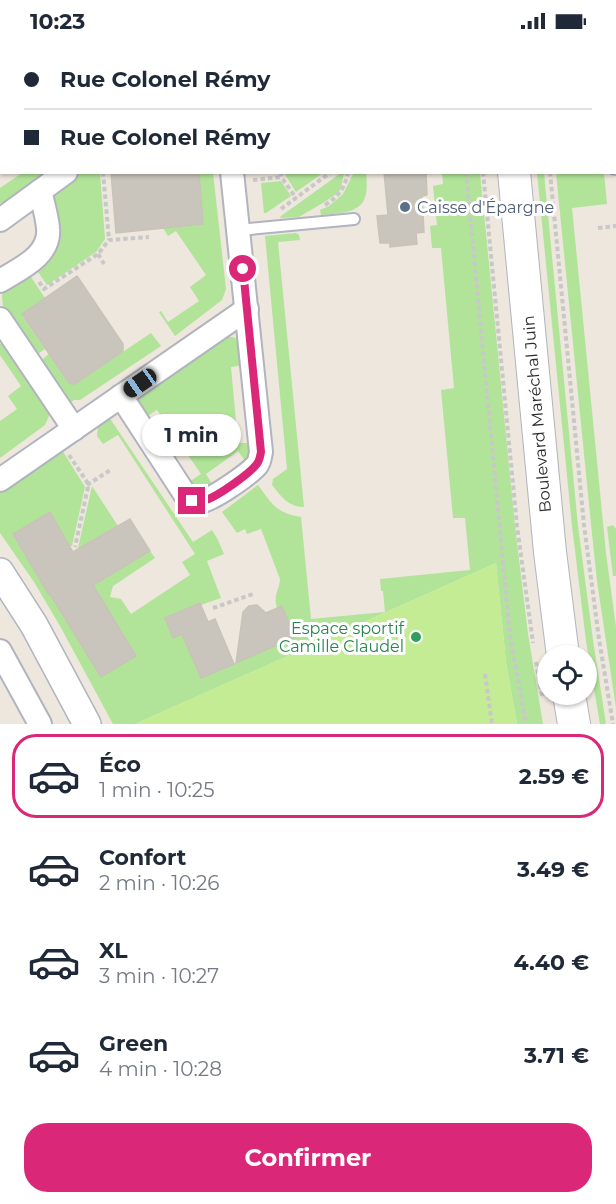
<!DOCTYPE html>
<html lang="fr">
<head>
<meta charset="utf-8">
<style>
	:root { --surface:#fff; --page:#f6f6f7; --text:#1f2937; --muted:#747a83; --line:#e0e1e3; --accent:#db2777 }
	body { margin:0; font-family:Montserrat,sans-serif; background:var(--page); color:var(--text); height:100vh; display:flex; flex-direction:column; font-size:22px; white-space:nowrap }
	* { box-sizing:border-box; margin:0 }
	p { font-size:20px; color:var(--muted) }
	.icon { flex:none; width:33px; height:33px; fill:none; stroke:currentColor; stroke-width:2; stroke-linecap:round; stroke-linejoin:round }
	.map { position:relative; height:682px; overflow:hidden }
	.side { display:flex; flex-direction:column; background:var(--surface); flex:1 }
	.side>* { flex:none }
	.banner { position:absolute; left:0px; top:0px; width:616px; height:132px; box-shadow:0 2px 4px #0004; display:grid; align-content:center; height:132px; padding:0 24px; background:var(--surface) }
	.buttons { position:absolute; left:537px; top:603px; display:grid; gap:12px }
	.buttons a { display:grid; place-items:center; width:60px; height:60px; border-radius:50%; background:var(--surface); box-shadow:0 2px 4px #0004; font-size:30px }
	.end { position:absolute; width:27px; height:27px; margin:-14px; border:8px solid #db2777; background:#fff; box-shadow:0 0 0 3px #fff }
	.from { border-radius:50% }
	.bubble { position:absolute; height:42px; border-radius:21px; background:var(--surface); box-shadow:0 2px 4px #0004; font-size:20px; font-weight:700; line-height:42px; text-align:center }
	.car { position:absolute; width:18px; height:36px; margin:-18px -9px; border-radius:8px; box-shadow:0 0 4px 2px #0007; background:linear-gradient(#222 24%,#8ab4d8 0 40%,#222 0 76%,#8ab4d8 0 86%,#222 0) }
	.banner b { display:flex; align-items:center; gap:21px; height:57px; font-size:22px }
	.banner b+b { border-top:2px solid var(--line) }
	.banner i { width:15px; height:15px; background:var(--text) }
	ul { padding:10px 0 0; list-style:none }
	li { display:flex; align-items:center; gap:18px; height:84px; margin:0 12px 9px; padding:0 12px; border:3px solid transparent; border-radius:24px }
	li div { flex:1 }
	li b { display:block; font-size:22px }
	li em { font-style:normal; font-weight:700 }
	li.active { border-color:var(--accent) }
	li>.icon { width:54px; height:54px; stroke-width:1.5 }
	.primary-button { display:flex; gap:12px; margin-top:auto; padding:12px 24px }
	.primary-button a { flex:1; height:69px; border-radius:24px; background:var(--accent); color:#fff; font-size:24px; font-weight:700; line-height:69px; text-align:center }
	.status { display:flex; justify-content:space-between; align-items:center; height:42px; padding:0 30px; background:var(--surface); direction:ltr }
	.status svg { height:16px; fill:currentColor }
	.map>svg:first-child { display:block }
	.green { fill:#b1e499 }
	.pitch { fill:#c4ec95 }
	.building { fill:#c9c5bc; stroke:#c9c3b7; stroke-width:1.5 }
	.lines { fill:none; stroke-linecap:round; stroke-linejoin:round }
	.service-casing { stroke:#b1b3bf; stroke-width:14 }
	.minor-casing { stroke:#b1b3bf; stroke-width:26 }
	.tertiary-casing { stroke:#b1b3bf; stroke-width:30 }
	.secondary-casing { stroke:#b1b3bf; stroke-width:34 }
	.path { stroke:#c8c8c8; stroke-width:4; stroke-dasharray:4.5 3; stroke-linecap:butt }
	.service { stroke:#fff; stroke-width:10 }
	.minor { stroke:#fff; stroke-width:22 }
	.tertiary { stroke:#fff; stroke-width:27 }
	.secondary { stroke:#fff; stroke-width:32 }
	.route { stroke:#db2777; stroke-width:8 }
	.service-dot { fill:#5c6f8a; stroke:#fff; stroke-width:2 }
	.leisure-dot { fill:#2e9e5b; stroke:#fff; stroke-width:2 }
	.labels { text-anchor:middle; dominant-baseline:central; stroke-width:6; stroke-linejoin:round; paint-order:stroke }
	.service-label { font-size:16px; fill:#4e5e75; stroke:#fff; text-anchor:start }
	.street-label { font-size:16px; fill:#2b2b2b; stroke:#fff }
	.leisure-label { font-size:16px; fill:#27864d; stroke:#fff; text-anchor:end }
</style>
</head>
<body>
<div class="status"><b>10:23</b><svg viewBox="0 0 49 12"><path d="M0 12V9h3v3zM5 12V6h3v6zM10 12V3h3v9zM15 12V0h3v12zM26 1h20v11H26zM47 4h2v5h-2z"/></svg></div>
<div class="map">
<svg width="616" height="682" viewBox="0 0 616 682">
	<rect width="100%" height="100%" fill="#ede7dd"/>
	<g class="green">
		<path d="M 354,130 L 366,131 C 371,170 353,170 321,173 L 320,168 L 329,164 L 343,152 Z"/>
		<polygon points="22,131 48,131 6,161 0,161 0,146"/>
		<polygon points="78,131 100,131 105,197 96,210 47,243 36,227 52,156"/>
		<polygon points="199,131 213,131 226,247 222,258 175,294 159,270 161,269 168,280 199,259 190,245 206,233 176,189 168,194 163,186 200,183 203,178"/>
		<polygon points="284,131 283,131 323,131 296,150"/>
		<polygon points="341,131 344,132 341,145 339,150 326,159 299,175 280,176 281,174"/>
		<path d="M 442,131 L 480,131 L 515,484 L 528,592 L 543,682 L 517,682 L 506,620 L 496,521 L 135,682 L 113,682 L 60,584 L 34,540 L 0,491 L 0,451 L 62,408 L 85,445 L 72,504 L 70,504 L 50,470 L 13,493 L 49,552 L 55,549 L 59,566 L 102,635 L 136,613 L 93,543 L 150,509 L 155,516 L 113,544 L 110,555 L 121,557 L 131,572 L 190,533 L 182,520 L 195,512 L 118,393 L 103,402 L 97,394 L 98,382 L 109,375 L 193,500 L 212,488 L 218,498 L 224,512 L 207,519 L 221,556 L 201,563 L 199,561 L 165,576 L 173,596 L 182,592 L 201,636 L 295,595 L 282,565 L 277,566 C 273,552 279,550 280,537 L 261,487 L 247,492 L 245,487 L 237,491 L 222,470 L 258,443 C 272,462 276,471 301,475 L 311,577 L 385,570 L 383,549 L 381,549 L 380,537 L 470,528 L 465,476 L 453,476 L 441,348 L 454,346 L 441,206 L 432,206 L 430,184 L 437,183 L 433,144 L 443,142 Z"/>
		<polygon points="537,131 544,131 578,484 593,598 606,682 600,682 586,599 572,484"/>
		<polygon points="556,131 604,131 607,162 572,166 606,511 616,585 616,666 597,539 591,482"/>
		<polygon points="281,139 291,154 266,171 264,171 261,141"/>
		<path d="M 296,191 L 299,193 L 300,198 L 278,200 L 304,465 C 288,465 281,454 272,443 L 273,437 L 287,427 L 265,194 Z"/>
		<polygon points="29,232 45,256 25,270 23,275 45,307 36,313 3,265 2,254 3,249"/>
		<polygon points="151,291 161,304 80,358 74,358 69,362 40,319 49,312 68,341 75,342"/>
		<path d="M 224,295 L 232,295 L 239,297 L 245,323 L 231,325 L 238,401 L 252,401 L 252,412 L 246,420 L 238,409 L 206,432 L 213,444 C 203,450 196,451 189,440 L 201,432 L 157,368 L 146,375 L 139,367 L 138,359 L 146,349 Z"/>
		<polygon points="3,301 53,372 49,374 45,383 0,416 0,379 17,367 8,354 21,344 0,313 0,302"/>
		<polygon points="92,444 118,484 80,506 78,506"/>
		<polygon points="613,483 616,487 616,534 613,534 607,485"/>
	</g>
	<polygon class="pitch" points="496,521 506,620 517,682 135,682"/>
	<g class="building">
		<polygon points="111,130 199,130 203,182 116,191"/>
		<polygon points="384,130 426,130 427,153 422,154 424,190 416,191 417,202 390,205 390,201 380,201 377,174 388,173"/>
		<polygon points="77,234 123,302 123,309 75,342 69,341 22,272"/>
		<polygon points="50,470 73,510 130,477 150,509 93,543 136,614 101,635 50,552 49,553 13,492"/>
		<polygon points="200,561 208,580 215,577 234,622 201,636 182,592 173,596 165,576"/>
		<polygon points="257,563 266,571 282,564 295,595 236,621 243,570 249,564"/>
	</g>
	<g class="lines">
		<g class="service-casing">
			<polyline id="service" points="239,188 354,177"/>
		</g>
		<g class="minor-casing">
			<g id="minor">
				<polyline points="215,0 216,2"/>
				<polyline points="615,69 616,68"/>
				<polyline points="615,109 616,121"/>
				<polyline points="0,178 66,130"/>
				<path d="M 0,239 C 19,227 51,214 48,186 C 47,174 43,161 40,149"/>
				<polyline points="0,277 74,387"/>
				<path d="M 121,354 L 186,454 C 189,457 193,461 198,460 C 210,460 249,432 257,423 C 260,419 260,414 261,410 L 232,130"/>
				<polyline points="0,438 247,267"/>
				<polyline points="0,609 40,682"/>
			</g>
		</g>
		<g class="tertiary-casing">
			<polyline id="tertiary" points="0,530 34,583 87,682"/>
		</g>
		<g class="secondary-casing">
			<g id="secondary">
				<polyline points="501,0 502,2"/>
				<polyline points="514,130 550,510 563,614"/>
				<polyline points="569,652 574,682"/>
			</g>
		</g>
		<g class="path">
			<polyline points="453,0 453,2"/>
			<polyline points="470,0 470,2"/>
			<polyline points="538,0 538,2"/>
			<polyline points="284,2 287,0"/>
			<polyline points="103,130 109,198"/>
			<polyline points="280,130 284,139 296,156"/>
			<polyline points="466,130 510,594 526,682"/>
			<polyline points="483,130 517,484 533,601"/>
			<polyline points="550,130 584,483 599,597 613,682"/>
			<polyline points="253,138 282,135"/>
			<path d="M 325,163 C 338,155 345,146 348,130"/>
			<polyline points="281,167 331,130"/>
			<polyline points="598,186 616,184"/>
			<polyline points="98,212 104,222"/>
			<polyline points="39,240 44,247 98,212 109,198 149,195"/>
			<polyline points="69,413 87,440 88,445 75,505"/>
			<polyline points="87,443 112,427"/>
			<polyline points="213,566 253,552"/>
			<polyline points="536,620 542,654"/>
			<polyline points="485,632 492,682"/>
		</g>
		<use href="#service" class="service"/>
		<use href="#minor" class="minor"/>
		<use href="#tertiary" class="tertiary"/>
		<use href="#secondary" class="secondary"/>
	</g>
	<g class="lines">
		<path class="route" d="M 192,459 C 198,461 201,460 206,458 C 218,454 249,432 256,423 C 260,419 260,414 261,410 L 243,227"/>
	</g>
	<circle class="service-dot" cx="405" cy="165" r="6"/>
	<circle class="leisure-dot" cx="416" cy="595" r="6"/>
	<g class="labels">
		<g class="service-label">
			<text x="417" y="165">Caisse d'Épargne</text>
		</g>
		<g class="street-label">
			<text transform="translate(537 372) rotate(-95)">Boulevard Maréchal Juin</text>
		</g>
		<g class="leisure-label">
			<text x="404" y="586">Espace sportif<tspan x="404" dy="18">Camille Claudel</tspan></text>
		</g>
	</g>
</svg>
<div class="buttons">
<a><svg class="icon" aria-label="locate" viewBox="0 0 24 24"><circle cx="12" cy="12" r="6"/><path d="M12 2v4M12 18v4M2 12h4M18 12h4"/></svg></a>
</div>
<i class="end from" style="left:243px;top:227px"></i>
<i class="end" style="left:192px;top:459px"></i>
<div class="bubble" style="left:142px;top:372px;width:99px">1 min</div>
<i class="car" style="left:140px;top:341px;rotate:235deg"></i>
<div class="banner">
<b><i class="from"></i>Rue Colonel Rémy</b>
<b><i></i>Rue Colonel Rémy</b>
</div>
</div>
<section class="side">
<ul>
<li class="active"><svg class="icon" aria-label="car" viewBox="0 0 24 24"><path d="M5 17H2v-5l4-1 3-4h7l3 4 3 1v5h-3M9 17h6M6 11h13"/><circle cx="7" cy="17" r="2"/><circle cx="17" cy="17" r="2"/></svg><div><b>Éco</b><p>1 min · 10:25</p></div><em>2.59 €</em></li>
<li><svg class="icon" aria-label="car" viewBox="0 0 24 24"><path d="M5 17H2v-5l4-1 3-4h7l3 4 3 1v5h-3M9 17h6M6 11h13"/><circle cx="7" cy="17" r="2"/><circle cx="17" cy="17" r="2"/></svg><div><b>Confort</b><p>2 min · 10:26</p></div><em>3.49 €</em></li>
<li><svg class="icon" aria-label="car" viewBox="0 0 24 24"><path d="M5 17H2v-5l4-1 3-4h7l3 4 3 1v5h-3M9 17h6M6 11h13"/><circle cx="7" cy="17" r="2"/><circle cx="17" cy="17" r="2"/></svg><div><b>XL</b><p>3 min · 10:27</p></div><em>4.40 €</em></li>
<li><svg class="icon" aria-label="car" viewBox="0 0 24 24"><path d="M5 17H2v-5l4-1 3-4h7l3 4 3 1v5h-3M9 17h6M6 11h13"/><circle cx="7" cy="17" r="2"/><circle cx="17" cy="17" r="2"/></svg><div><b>Green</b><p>4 min · 10:28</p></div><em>3.71 €</em></li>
</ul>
<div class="primary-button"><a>Confirmer</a></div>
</section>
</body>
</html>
